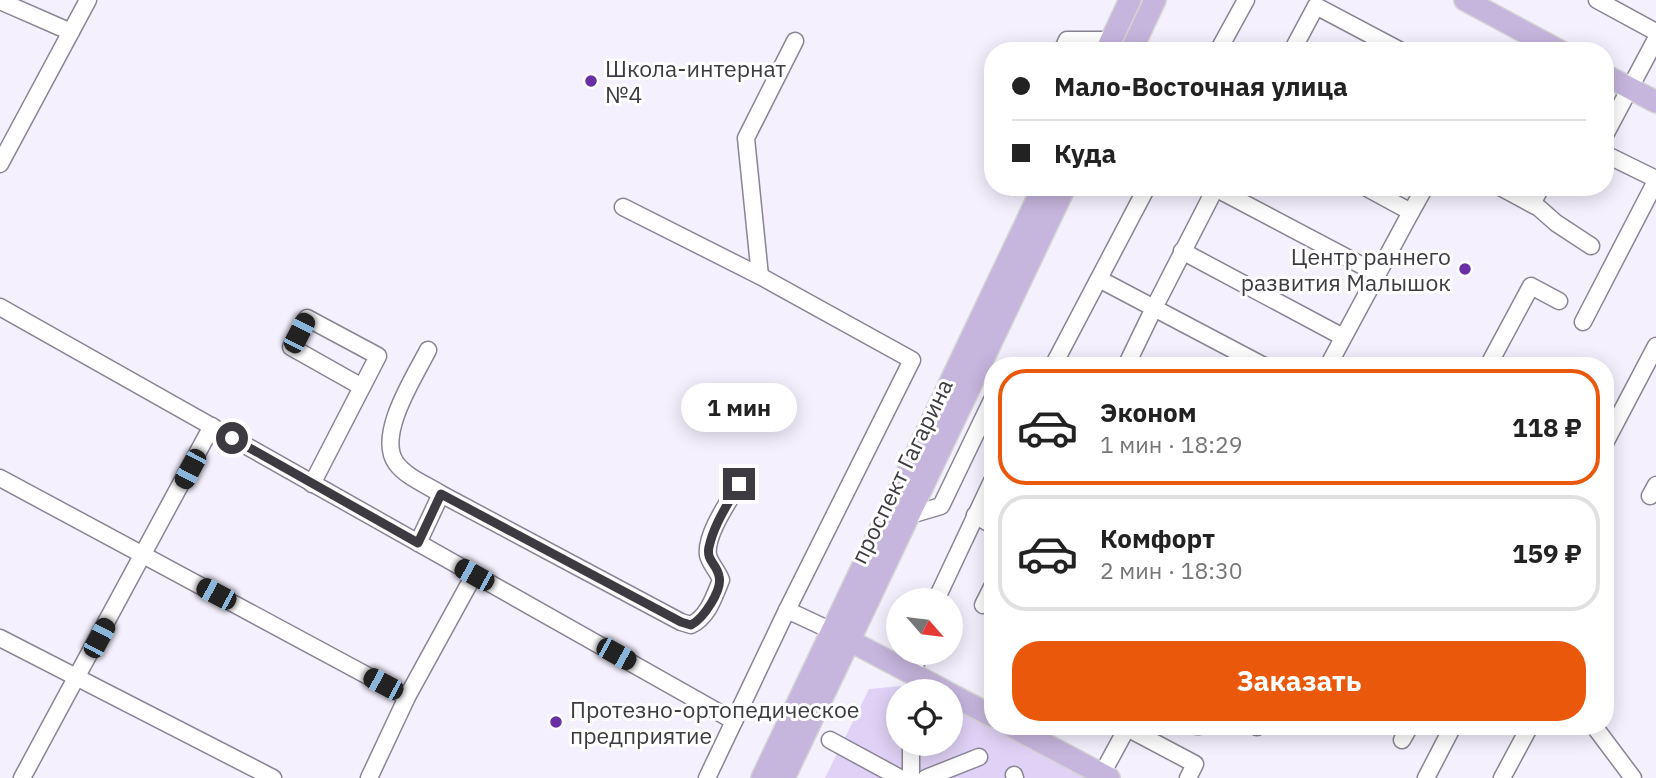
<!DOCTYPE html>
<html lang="ru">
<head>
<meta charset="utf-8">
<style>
	:root { --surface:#fff; --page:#f2f2f2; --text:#222; --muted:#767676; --line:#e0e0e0; --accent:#ea580c }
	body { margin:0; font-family:"IBM Plex Sans",sans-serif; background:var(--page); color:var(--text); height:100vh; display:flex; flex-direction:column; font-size:26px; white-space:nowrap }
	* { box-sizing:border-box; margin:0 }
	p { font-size:23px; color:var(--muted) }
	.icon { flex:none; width:38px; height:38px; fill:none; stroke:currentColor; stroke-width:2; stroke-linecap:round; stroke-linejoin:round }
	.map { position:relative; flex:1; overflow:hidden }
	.details { position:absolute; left:984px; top:357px; width:630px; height:378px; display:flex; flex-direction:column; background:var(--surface); border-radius:28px; box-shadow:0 4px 18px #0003 }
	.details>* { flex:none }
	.hud { position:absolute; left:984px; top:42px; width:630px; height:154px; border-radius:28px; box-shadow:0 4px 18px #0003; display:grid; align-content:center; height:154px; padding:0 28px; background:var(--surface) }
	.needle { width:46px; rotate:118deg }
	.tools { position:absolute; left:886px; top:588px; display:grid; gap:14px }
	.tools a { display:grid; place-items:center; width:77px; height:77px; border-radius:50%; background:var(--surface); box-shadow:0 4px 18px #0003; font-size:35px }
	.end { position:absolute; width:32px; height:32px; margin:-16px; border:9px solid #3d3b41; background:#fff; box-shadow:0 0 0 4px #fff }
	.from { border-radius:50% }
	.bubble { position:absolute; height:49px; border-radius:24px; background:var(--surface); box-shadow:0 4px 18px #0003; font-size:23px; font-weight:700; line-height:49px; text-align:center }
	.car { position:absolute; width:21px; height:42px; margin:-21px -10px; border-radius:9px; box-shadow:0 0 5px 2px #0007; background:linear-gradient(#222 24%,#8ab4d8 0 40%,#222 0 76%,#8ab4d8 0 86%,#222 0) }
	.hud b { display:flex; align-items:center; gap:24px; height:66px; font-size:26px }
	.hud b+b { border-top:2px solid var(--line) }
	.hud i { width:18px; height:18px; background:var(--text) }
	ul { padding:12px 0 0; list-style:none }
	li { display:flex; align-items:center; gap:21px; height:116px; margin:0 14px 10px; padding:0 14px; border:4px solid var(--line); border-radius:28px }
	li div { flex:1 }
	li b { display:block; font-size:26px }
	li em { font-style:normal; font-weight:700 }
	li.selected { border-color:var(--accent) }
	li>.icon { width:63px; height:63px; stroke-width:1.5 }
	.button { display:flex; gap:14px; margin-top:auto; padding:14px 28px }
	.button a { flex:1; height:80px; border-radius:28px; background:var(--accent); color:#fff; font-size:28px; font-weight:700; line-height:80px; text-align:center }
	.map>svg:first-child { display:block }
	.green { fill:#e0d2f6 }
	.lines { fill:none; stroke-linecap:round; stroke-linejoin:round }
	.minor-casing { stroke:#8a8494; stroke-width:19 }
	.major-casing { stroke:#d4d4d5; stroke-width:24 }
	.minor { stroke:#fff; stroke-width:16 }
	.major { stroke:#c6b5dd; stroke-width:21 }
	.route { stroke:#3d3b41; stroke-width:9 }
	.poi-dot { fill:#6b2fa5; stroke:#fff; stroke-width:2.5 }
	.labels { text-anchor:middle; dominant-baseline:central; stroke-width:6; stroke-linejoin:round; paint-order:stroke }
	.poi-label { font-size:23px; fill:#3d3b41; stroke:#fff; text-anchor:start }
	.street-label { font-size:23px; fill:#3d3b41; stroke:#fff }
</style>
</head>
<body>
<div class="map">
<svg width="1656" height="778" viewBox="0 0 1656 778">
	<rect width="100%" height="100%" fill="#f5f0fe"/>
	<polygon class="green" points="913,685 925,691 898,691 898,744 950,744 950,705 1086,778 825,778 869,689"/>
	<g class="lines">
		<g class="minor-casing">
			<g id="minor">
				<polyline points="1597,0 1656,32"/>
				<polyline points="0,1 71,32"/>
				<polyline points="1062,51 1067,40 1111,40"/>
				<polyline points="1218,51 1246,0"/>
				<polyline points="1292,51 1316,6 1401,51"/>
				<polyline points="1605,135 1656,39"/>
				<polyline points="1605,154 1656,179"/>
				<polyline points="0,164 88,0"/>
				<polyline points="1216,187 1154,308 1264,366"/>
				<polyline points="1500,187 1539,208 1556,223 1591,246"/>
				<polyline points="1215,188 1378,274"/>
				<polyline points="1532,204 1541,187"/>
				<polyline points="623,207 760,276 912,360 787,610 707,778"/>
				<polyline points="1411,212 1425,187"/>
				<polyline points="1182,251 1343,337"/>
				<polyline points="760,276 746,138 795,41"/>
				<polyline points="1099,279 1154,308 1126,366"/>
				<polyline points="0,307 734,721"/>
				<polyline points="1583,322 1656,181"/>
				<path d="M 428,350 C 415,376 376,435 396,463 C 406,477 427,485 441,494 L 681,622 L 691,625 C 708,617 714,597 721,580 C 718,571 710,564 708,555 C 705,535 729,501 739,484"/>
				<polyline points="1053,366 1147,187"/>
				<polyline points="1328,366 1411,212 1365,187"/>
				<polyline points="1488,366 1531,286 1559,301"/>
				<polyline points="1605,443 1656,346"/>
				<polyline points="0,478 407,697"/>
				<polyline points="312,484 378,356 307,318 291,347 362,387"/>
				<polyline points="1650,496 1656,485"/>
				<polyline points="975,515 992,525"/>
				<polyline points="907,516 941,506 992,400"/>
				<polyline points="418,543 441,494"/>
				<polyline points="936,600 992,481"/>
				<polyline points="983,605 992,587"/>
				<polyline points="787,610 832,631"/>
				<polyline points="0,638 273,778"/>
				<polyline points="911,673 921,653"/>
				<polyline points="1197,726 1199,726"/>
				<polyline points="1256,726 1257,727"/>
				<polyline points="1594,726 1633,778"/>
				<polyline points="1127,728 1195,764 1188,778"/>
				<polyline points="830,740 900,778"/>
				<polyline points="1402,740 1410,726"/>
				<polyline points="911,744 911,778"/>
				<polyline points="1102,774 1128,726"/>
				<polyline points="1014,775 1015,778"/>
				<polyline points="22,778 212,426"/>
				<polyline points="369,778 407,697 474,575"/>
				<polyline points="926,778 979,757"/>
				<polyline points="1426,778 1453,726"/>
				<polyline points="1502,778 1530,726"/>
			</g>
		</g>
		<g class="major-casing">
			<g id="major">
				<polyline points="1465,0 1560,51"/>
				<polyline points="1106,51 1130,0"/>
				<polyline points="1131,51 1155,0"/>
				<polyline points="1605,75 1656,102"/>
				<polyline points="839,635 945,691"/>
				<polyline points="950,694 992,716"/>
				<polyline points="1011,726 1109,778"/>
				<polyline points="762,778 1043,187"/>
				<polyline points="784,778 1065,187"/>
			</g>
		</g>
		<use href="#minor" class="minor"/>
		<use href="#major" class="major"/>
	</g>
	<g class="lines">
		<path class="route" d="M 232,438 L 418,543 L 441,494 L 681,622 L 691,625 C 703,619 723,590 719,576 C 717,564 706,561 709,547 C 714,524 728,504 739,484"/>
	</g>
	<g class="poi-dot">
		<circle cx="591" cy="81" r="7"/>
		<circle cx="1465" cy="269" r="7"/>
		<circle cx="556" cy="722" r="7"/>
	</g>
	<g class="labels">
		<g class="poi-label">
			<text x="605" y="68">Школа-интернат<tspan x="605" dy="26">№4</tspan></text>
			<text x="1451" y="256" text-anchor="end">Центр раннего<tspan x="1451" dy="26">развития Малышок</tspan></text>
			<text x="570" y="709">Протезно-ортопедическое<tspan x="570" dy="26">предприятие</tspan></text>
		</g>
		<g class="street-label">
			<text transform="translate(901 471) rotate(-64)">проспект Гагарина</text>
		</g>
	</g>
</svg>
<div class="tools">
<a><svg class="needle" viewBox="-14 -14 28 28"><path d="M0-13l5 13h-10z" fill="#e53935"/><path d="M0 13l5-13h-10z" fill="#767676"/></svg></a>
<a><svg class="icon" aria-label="locate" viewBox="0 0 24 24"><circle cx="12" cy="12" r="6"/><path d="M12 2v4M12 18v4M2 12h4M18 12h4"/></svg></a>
</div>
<i class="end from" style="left:232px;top:438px"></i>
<i class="end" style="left:739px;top:484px"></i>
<div class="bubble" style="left:681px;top:383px;width:116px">1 мин</div>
<i class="car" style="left:299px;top:333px;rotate:27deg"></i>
<i class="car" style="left:190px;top:469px;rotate:208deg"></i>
<i class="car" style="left:474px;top:575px;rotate:299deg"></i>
<i class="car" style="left:216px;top:594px;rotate:298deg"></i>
<i class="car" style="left:99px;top:638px;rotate:28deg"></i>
<i class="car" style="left:616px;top:654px;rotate:119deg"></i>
<i class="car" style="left:383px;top:684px;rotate:298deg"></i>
<div class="hud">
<b><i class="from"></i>Мало-Восточная улица</b>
<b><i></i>Куда</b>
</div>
<section class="details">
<ul>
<li class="selected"><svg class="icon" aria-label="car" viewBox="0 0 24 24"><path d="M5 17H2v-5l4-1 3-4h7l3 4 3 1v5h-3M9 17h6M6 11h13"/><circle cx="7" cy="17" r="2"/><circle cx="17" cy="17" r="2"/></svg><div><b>Эконом</b><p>1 мин · 18:29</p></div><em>118 ₽</em></li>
<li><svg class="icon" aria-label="car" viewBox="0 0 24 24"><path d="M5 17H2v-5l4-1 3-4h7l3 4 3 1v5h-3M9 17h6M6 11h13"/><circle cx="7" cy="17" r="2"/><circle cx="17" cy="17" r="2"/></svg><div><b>Комфорт</b><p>2 мин · 18:30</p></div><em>159 ₽</em></li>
</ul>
<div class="button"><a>Заказать</a></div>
</section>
</div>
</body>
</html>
